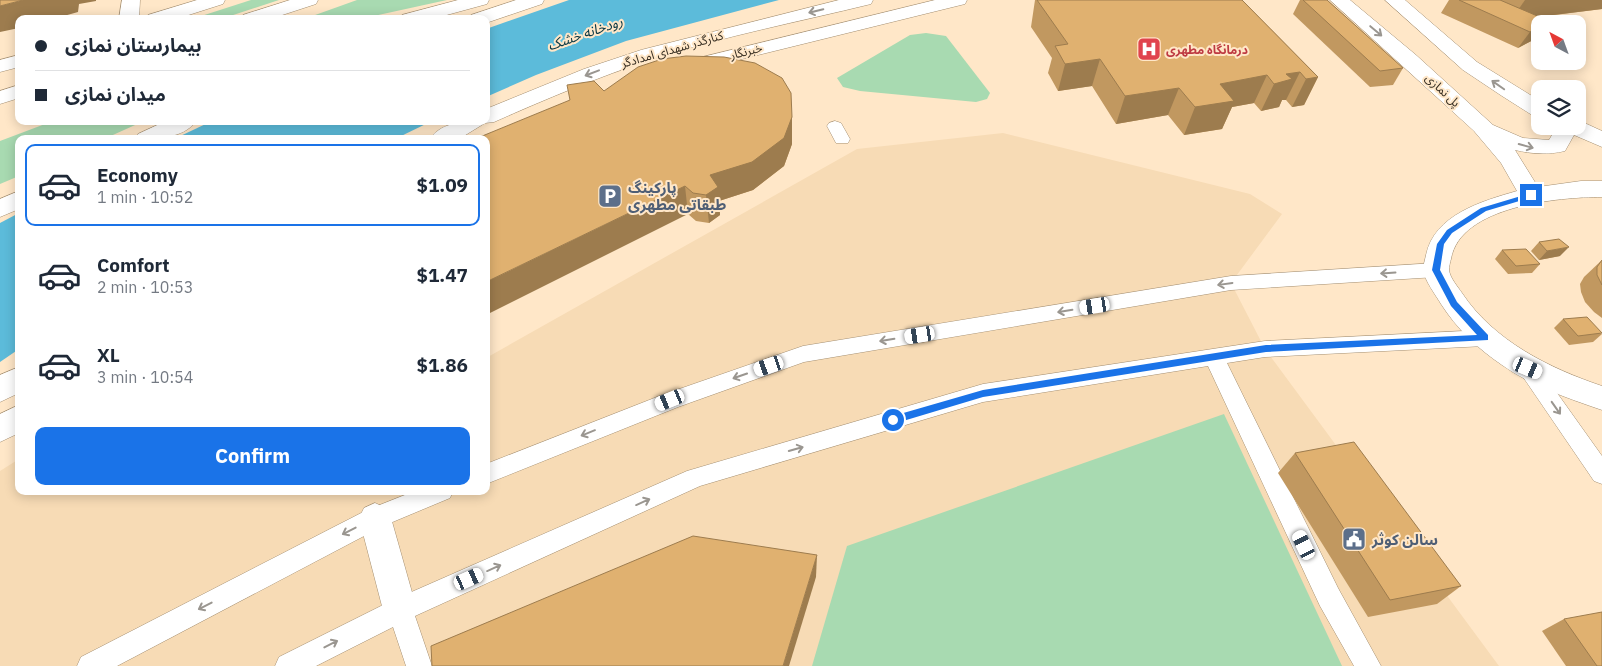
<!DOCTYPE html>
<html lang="en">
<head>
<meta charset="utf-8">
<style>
	:root { --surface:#fff; --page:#f6f6f7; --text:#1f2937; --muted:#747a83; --line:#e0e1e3; --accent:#1a73e8 }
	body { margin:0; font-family:"IBM Plex Sans","Noto Sans Arabic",sans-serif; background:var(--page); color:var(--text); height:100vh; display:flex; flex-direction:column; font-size:19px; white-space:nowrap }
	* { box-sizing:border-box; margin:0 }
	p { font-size:16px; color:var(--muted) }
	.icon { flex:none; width:28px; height:28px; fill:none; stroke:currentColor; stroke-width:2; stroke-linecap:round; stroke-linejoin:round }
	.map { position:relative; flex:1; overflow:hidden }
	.side { position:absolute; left:15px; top:135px; width:475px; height:360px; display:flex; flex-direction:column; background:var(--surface); border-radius:10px; box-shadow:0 2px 12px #0003 }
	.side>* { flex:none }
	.guide { position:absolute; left:15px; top:15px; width:475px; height:110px; border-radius:10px; box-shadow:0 2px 12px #0003; display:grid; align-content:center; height:110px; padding:0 20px; background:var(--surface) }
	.needle { width:32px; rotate:319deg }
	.fabs { position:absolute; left:1531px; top:15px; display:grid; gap:10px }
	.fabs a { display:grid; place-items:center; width:55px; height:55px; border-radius:10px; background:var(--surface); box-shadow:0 2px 12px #0003; font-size:25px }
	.end { position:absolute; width:22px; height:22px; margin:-11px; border:6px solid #1a73e8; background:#fff; box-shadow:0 0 0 2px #fff }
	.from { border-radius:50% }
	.car { position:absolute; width:15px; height:30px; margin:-15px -8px; border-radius:6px; box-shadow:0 0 4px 1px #0007; background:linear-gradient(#fff 24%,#345 0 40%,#fff 0 76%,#345 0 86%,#fff 0) }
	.guide b { display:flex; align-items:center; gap:18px; height:48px; font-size:19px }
	.guide b+b { border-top:1px solid var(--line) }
	.guide i { width:12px; height:12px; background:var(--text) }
	ul { padding:9px 0 0; list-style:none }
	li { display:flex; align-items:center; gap:15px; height:82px; margin:0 10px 8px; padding:0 10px; border:2px solid transparent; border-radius:10px }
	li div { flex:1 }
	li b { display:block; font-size:19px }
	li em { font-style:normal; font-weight:700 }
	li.current { border-color:var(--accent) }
	li>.icon { width:45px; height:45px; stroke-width:1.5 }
	.primary-button { display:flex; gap:10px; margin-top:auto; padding:10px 20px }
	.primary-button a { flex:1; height:58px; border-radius:10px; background:var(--accent); color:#fff; font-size:20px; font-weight:700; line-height:58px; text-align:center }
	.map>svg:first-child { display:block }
	.built { fill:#f7dbb5 }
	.green { fill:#a8dab1 }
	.water { fill:#5cbbda }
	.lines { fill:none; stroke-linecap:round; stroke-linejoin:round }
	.lane-casing { stroke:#a48f72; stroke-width:1 }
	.street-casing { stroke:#a48f72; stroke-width:1 }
	.secondary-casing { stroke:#a48f72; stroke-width:1 }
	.primary-casing { stroke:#a48f72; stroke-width:1 }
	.lane { fill:#fff; fill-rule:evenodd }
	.street { fill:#fff; fill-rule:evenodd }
	.secondary { fill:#fff; fill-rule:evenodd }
	.primary { fill:#fff; fill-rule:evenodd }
	.wall { fill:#c19860 }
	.shaded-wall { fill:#9d7c4e }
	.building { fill:#e0b170; stroke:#9d7c4e }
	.oneway { stroke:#9a9690 }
	.route { fill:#1a73e8 }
	.labels { text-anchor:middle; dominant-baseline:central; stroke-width:4; stroke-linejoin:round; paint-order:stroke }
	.far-street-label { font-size:12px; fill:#352c20; stroke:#ffe7c8 }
	.far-health-label { font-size:12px; font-weight:bold; fill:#be3a42; stroke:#ffe7c8; text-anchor:start }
	.far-water-label { font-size:14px; font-style:italic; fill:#093744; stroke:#ffe7c8 }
	.service-label { font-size:15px; font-weight:bold; fill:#4e5e75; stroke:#ffe7c8; text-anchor:start }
</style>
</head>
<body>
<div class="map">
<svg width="1602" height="666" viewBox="0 0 1602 666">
	<rect width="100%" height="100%" fill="#ffe7c8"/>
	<polygon class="built" points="1003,133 1250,194 1282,214 1231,283 1265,349 1499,666 0,666 0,471 19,459 19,491 486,491 486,358 857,149"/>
	<g class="green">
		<polygon points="251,0 279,0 221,19 192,19"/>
		<polygon points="357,0 447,0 360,19 304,19"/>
		<polygon points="926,33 946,36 990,93 987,99 976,102 860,91 843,87 837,78 910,35"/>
		<polygon points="53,121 144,121 104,139 19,139 19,176 0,184 0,141"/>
		<polygon points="1224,414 1342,666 812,666 847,546"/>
	</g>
	<g class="water">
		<polygon points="569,0 779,0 626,41 536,75 486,97 486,29"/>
		<polygon points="212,121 432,121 395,139 174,139"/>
		<polygon points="19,213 19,349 0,362 0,223"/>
	</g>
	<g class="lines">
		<g class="lane-casing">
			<g id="lane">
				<polygon points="835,121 841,123 850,139 848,143 836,143 827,126 829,123"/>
				<polygon points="1436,263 1443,265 1445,270 1443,275 1436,277 1231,290 804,362 678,407 486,484 486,464 662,395 803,346 1231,276"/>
				<polygon points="1485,330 1492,333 1495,338 1492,343 1485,346 1265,357 1227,363 1338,588 1381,666 1354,666 1320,606 1208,366 983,402 700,486 415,616 432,666 406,666 393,627 316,666 275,666 279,657 391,601 687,471 983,384 1265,341"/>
				<polygon points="1528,360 1535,362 1602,456 1602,484 1594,481 1521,374 1518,368 1521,362"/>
				<polygon points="415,491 453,491 450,498 383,526 117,666 77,666 81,657 367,510"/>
			</g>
		</g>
		<g class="street-casing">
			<g id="street">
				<polygon points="122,0 140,0 139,19 119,19"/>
				<polygon points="375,503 386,508 391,518 417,610 412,622 400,627 388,622 383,610 359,518 364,508"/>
			</g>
		</g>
		<g class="secondary-casing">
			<g id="secondary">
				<polygon points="516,0 544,0 542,4 486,23 486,19 469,19 471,15"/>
				<path d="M 839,0 L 873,0 L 871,4 C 798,22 724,36 653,59 C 598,77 546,99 494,122 L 485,123 L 459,139 L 430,139 C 442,121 467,121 486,121 L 486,109 L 584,69 L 641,50 Z"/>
				<polygon points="935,0 967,0 965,4 685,73 678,71 675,67 678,63"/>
				<path d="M 166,121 L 196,121 C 184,139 154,139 135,139 L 138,134 Z"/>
				<polygon points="19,191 19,209 0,217 0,199"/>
				<polygon points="19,367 19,393 0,402 0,375"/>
				<polygon points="19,405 19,433 0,442 0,414"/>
			</g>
		</g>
		<g class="primary-casing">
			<g id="primary">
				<polygon points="197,0 225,0 223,4 176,19 146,19 148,15"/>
				<polygon points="290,0 318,0 316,4 270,19 241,19 243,15"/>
				<polygon points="458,0 489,0 487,4 432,19 400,19 402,15"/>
				<path d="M 1330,0 L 1350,0 L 1416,55 L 1493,125 L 1523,138 L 1549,140 L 1552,135 L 1548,126 L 1578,126 L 1578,120 L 1602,131 L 1602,147 L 1574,135 L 1565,151 C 1548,155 1532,154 1515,150 L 1538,187 L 1581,181 L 1602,181 L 1602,197 C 1559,197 1460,206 1451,259 C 1450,262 1449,267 1449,270 C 1450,278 1458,287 1462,293 C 1494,341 1549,368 1602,386 L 1602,410 C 1567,398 1532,386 1502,365 C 1477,348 1457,329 1441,304 C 1435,294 1425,281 1423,270 C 1423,266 1425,260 1426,255 C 1434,215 1482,201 1517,191 L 1501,163 L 1474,131 Z"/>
				<polygon points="1385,0 1405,0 1477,62 1540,101 1540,116 1532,115 1502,96 1463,70"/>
				<polygon points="19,55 19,67 0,72 0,60"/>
				<polygon points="19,85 19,98 0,104 0,91"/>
			</g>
		</g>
		<use href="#lane" class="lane"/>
		<use href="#street" class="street"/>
		<use href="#secondary" class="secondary"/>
		<use href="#primary" class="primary"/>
	</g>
	<g class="wall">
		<polygon points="1035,0 1242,0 1318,77 1304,105 1292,107 1286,100 1282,100 1279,107 1261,111 1254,103 1232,107 1222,129 1184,135 1168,115 1116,124 1092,86 1058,91 1048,73 1052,58 1031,27"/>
		<polygon points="1300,0 1327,0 1403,68 1393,85 1370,87 1293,14"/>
		<polygon points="1449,0 1602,0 1602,9 1539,17 1549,21 1547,24 1540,24 1537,38 1518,48 1441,13"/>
		<polygon points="604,91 792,144 784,166 753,190 719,201 720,215 709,223 696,221 688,214"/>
		<polygon points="1539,242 1560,256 1539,260 1531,251"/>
		<polygon points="1502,250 1540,264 1532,273 1508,274 1495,259"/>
		<polygon points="1602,260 1602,318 1594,312 1585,302 1581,292 1580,284 1584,277"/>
		<polygon points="1563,319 1602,334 1593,342 1569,345 1554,328"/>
		<polygon points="1295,453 1461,586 1437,604 1368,617 1278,473"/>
		<polygon points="1564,619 1602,666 1566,666 1542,631"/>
	</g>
	<g class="shaded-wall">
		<polygon points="23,0 96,0 96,1 79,4 78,12 53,19 19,19 19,28 0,32 0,6"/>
		<polygon points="1525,0 1602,0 1602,9 1511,20"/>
		<polygon points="1540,26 1540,33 1537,38 1518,48 1530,32"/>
		<polygon points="1100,59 1092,86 1058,91 1065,64"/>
		<polygon points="1300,72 1286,100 1282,100 1279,107 1261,111 1274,84 1286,74"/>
		<polygon points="1267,75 1254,103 1232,107 1222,129 1184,135 1195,107 1220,84"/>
		<polygon points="1318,77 1304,105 1292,107 1306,79"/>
		<polygon points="1179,88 1168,115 1116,124 1125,96"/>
		<polygon points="792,117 792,144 784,166 753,190 719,201 720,215 709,223 706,195 710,175"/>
		<polygon points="685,186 688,214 486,315 486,282"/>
		<polygon points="1569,247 1560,256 1539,260 1547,251"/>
		<polygon points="817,555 816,577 789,666 783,666"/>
	</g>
	<g class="building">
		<polygon points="0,0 23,0 0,6"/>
		<polygon points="1037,0 1242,0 1318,77 1306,79 1300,72 1286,74 1292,79 1274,84 1267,75 1220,84 1234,101 1195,107 1179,88 1125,96 1100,59 1065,64 1055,46 1068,44"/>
		<polygon points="1303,0 1327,0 1403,68 1380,71"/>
		<polygon points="1459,0 1500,0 1549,21 1544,24 1540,24 1540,26 1530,32"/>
		<polygon points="686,56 724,57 755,63 782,78 791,93 792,117 784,138 752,162 710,175 718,187 706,195 693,193 685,186 486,282 486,139 475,139 570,100 567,85 594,81 604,91 638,67 662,59"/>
		<polygon points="1559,239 1569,247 1547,251 1539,242"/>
		<polygon points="1526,249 1540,264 1516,266 1502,250"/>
		<polygon points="1602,260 1602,285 1597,275 1597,267"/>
		<polygon points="1587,317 1602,333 1578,336 1563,319"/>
		<polygon points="1354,442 1461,586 1390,600 1295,453"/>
		<polygon points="693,536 817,555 783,666 432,666 431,646"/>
		<polygon points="1602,612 1602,666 1597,666 1564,619"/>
	</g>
	<defs><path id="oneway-shaft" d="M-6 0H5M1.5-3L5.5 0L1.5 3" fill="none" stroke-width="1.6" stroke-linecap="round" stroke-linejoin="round" transform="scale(1.25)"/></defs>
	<g class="oneway">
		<use href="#oneway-shaft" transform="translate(816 11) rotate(167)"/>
		<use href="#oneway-shaft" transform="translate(1376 31) rotate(40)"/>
		<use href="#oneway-shaft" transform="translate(592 73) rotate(159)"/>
		<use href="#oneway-shaft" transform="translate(1498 85) rotate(-145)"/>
		<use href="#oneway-shaft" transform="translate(1526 146) rotate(15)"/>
		<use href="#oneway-shaft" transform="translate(1388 273) rotate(176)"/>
		<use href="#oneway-shaft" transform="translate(1225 284) rotate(172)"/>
		<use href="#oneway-shaft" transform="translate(1065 311) rotate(171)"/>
		<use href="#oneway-shaft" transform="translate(887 340) rotate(171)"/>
		<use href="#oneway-shaft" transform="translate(740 376) rotate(161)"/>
		<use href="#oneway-shaft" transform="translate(1556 408) rotate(55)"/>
		<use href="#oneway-shaft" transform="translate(588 433) rotate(158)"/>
		<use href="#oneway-shaft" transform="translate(796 449) rotate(-16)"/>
		<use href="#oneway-shaft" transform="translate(643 502) rotate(-24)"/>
		<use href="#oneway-shaft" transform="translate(349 531) rotate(153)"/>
		<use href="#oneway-shaft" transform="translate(494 568) rotate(-24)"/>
		<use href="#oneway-shaft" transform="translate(205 606) rotate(153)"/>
		<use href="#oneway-shaft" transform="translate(331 644) rotate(-27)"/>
	</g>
	<polygon class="route" points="1531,193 1534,195 1533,197 1486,211 1452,233 1444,244 1440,270 1457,302 1488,335 1488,340 1266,352 983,397 893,424 889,420 893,416 983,390 1266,345 1477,335 1451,306 1432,270 1437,244 1447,230 1481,208"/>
	<defs>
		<g id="hospital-square" transform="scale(1.25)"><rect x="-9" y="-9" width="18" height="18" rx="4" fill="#e0444e" stroke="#ffe7c8"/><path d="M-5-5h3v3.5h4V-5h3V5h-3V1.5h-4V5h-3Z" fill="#fff"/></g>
		<g id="parking-square" transform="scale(1.25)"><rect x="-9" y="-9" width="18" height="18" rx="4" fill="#5c6f8a" stroke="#ffe7c8"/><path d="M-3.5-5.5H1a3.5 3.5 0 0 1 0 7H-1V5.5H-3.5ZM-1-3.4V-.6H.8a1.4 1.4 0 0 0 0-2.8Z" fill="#fff"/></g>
		<g id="civic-square" transform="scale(1.25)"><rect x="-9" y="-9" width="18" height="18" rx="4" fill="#5c6f8a" stroke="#ffe7c8"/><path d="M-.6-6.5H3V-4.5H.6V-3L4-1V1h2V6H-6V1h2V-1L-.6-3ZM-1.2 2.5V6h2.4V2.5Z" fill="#fff"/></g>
	</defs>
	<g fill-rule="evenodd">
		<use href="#hospital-square" x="1149" y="49"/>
		<use href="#parking-square" x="610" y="196"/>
		<use href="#civic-square" x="1354" y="539"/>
	</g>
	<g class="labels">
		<g class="far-street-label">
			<text transform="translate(672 49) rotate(-16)">کنارگذر شهدای امدادگر</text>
			<text transform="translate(746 51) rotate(-14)">خبرنگار</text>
			<text transform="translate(1443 90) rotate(43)">پل نمازی</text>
		</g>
		<g class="far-health-label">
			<text x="1166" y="49">درمانگاه مطهری</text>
		</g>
		<g class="far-water-label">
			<text transform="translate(585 33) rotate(-19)">رودخانه خشک</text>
		</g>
		<g class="service-label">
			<text x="628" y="187">پارکینگ<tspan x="628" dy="17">طبقاتی مطهری</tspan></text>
			<text x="1372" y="539">سالن کوثر</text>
		</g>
	</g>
</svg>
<div class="fabs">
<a><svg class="needle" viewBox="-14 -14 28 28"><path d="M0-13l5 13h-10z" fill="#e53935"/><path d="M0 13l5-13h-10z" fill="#747a83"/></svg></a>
<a><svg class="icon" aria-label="layers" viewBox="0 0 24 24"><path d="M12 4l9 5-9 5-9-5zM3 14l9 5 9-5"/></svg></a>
</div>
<i class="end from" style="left:893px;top:420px"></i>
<i class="end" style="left:1531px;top:195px"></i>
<i class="car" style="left:1095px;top:306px;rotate:261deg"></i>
<i class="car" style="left:920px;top:335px;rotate:261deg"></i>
<i class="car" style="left:769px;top:366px;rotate:251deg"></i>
<i class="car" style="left:1528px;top:368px;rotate:113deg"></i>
<i class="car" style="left:670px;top:400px;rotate:248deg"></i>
<i class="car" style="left:1304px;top:545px;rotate:334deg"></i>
<i class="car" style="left:469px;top:579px;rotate:66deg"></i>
<div class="guide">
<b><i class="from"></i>بیمارستان نمازی</b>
<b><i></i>میدان نمازی</b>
</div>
<section class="side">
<ul>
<li class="current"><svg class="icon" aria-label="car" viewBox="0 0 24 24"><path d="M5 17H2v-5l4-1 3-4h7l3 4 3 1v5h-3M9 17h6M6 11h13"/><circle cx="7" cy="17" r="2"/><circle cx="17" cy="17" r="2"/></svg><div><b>Economy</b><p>1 min · 10:52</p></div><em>$1.09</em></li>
<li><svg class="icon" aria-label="car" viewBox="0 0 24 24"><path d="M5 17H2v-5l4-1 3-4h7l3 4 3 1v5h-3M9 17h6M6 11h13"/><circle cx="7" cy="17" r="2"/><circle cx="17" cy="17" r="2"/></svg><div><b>Comfort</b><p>2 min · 10:53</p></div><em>$1.47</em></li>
<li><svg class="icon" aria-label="car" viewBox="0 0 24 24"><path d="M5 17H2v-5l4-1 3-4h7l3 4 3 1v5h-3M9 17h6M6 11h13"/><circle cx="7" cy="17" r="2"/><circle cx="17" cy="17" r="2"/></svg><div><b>XL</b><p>3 min · 10:54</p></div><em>$1.86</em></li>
</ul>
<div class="primary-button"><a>Confirm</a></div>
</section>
</div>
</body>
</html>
